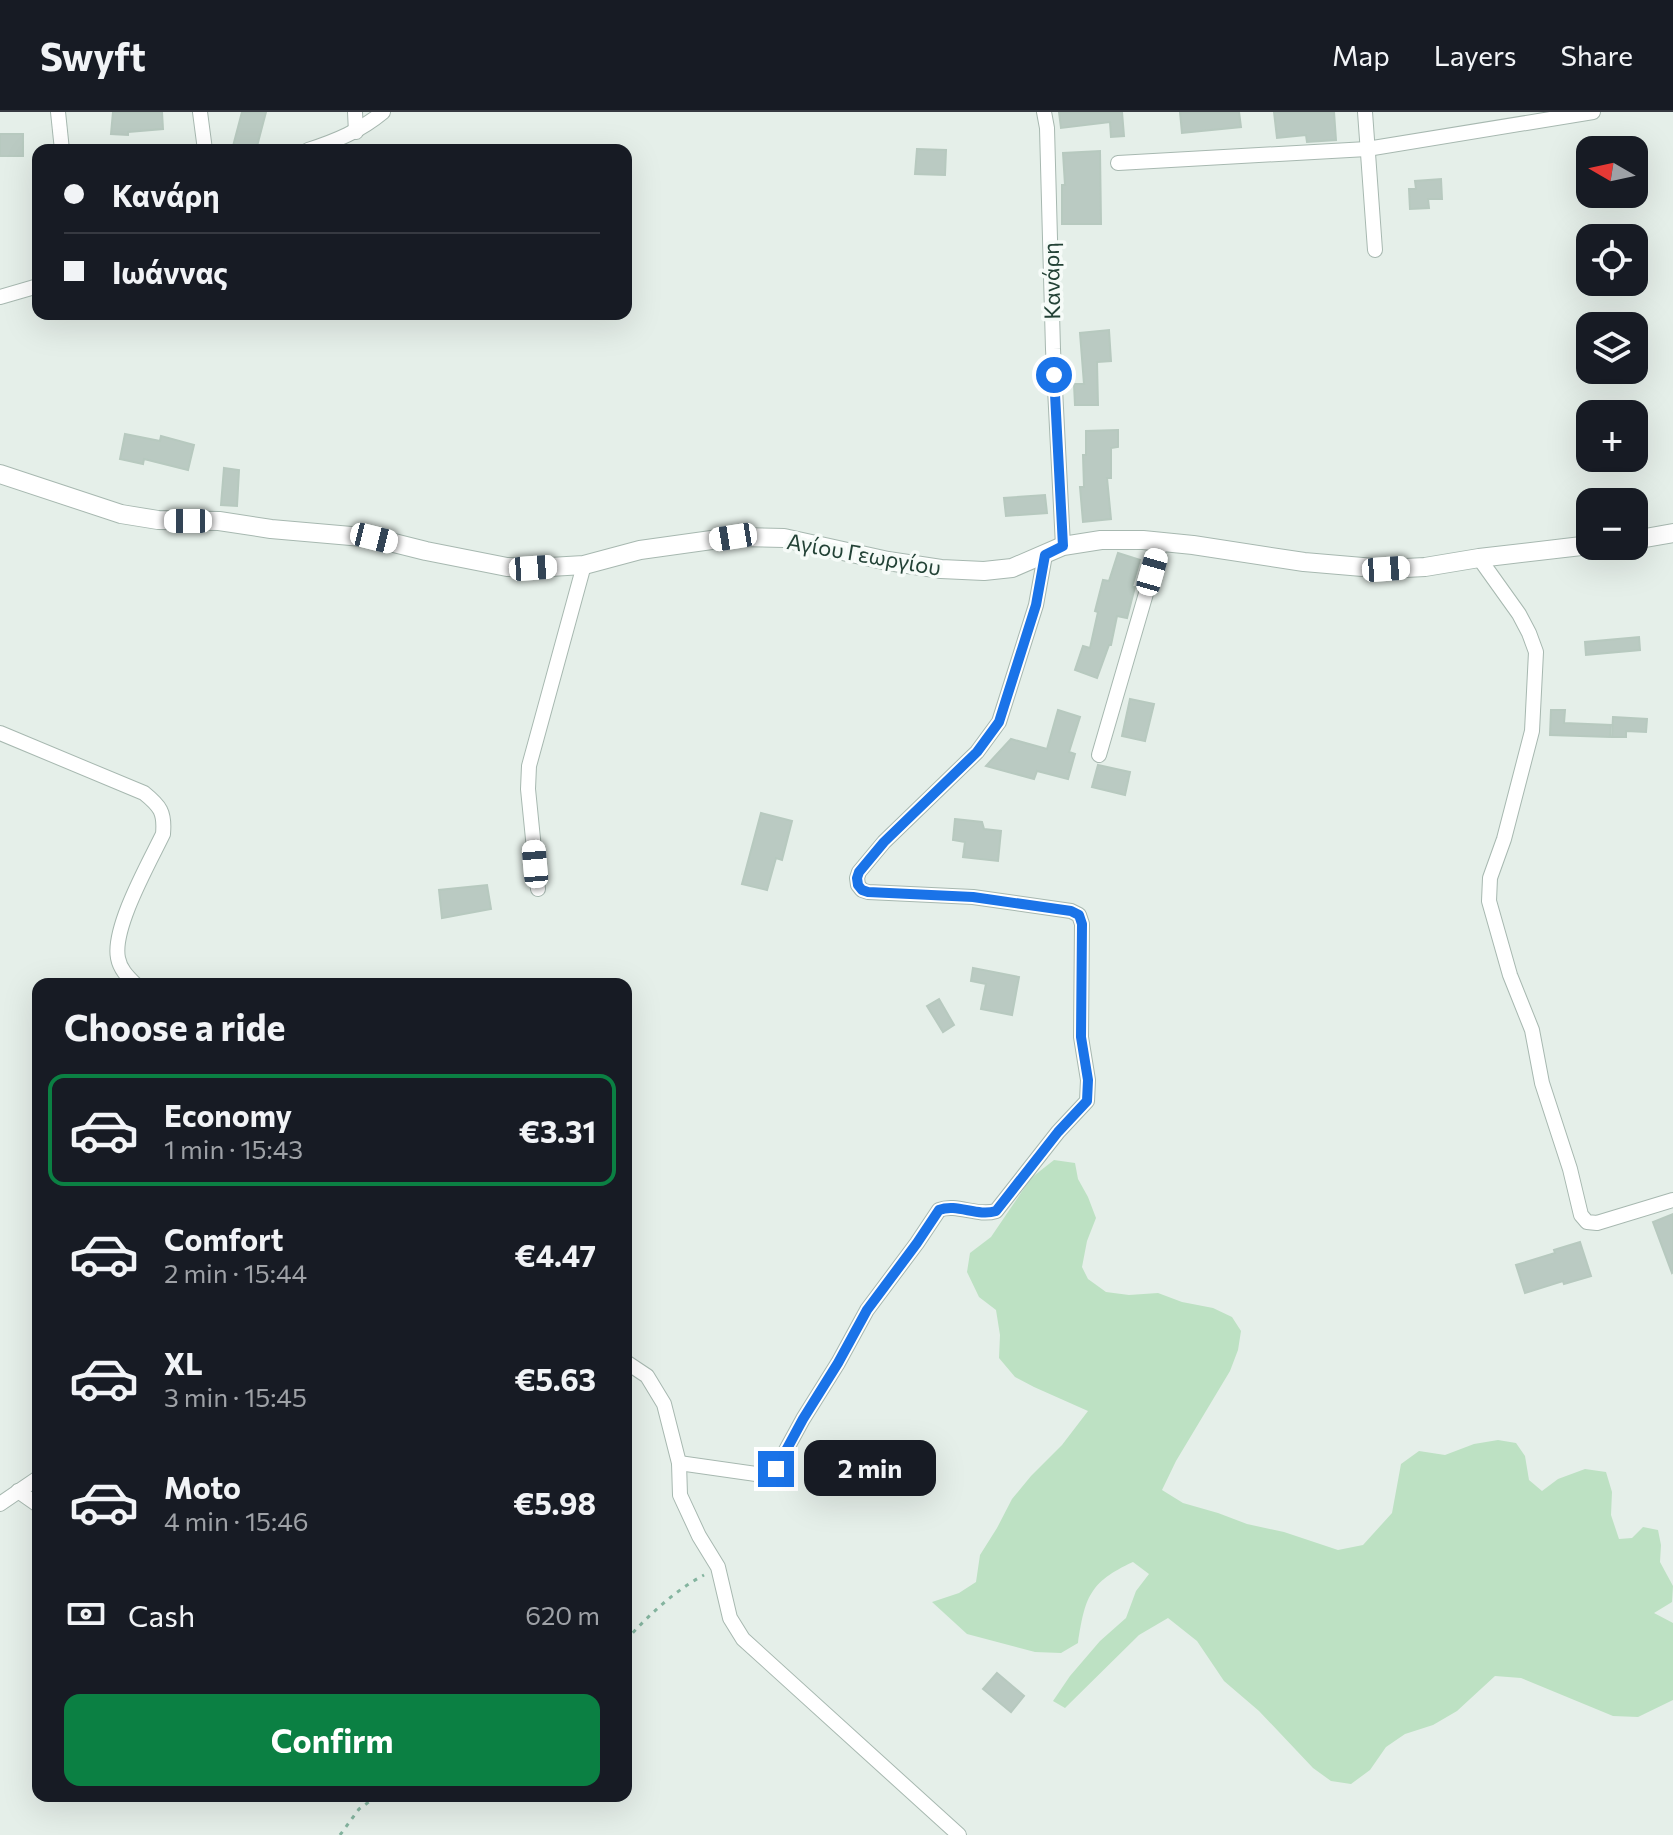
<!DOCTYPE html>
<html lang="en">
<head>
<meta charset="utf-8">
<style>
	:root { --surface:#171b24; --page:#20242c; --text:#f1f3f6; --muted:#9ea1a6; --line:#363941; --accent:#0b8043 }
	body { margin:0; font-family:Commissioner,sans-serif; background:var(--page); color:var(--text); height:100vh; display:flex; flex-direction:column; font-size:30px; white-space:nowrap }
	* { box-sizing:border-box; margin:0 }
	p { font-size:26px; color:var(--muted) }
	.icon { flex:none; width:44px; height:44px; fill:none; stroke:currentColor; stroke-width:2; stroke-linecap:round; stroke-linejoin:round }
	.map { position:relative; flex:1; overflow:hidden }
	.panel { position:absolute; left:32px; top:866px; width:600px; height:824px; display:flex; flex-direction:column; background:var(--surface); border-radius:16px; box-shadow:0 8px 32px #0002 }
	.panel>* { flex:none }
	.guide { position:absolute; left:32px; top:32px; width:600px; height:176px; border-radius:16px; box-shadow:0 8px 32px #0002; display:grid; align-content:center; height:176px; padding:0 32px; background:var(--surface) }
	.needle { width:52px; rotate:279deg }
	.tools { position:absolute; left:1576px; top:24px; display:grid; gap:16px }
	.tools a { display:grid; place-items:center; width:72px; height:72px; border-radius:16px; background:var(--surface); box-shadow:0 8px 32px #0002; font-size:40px }
	.end { position:absolute; width:36px; height:36px; margin:-18px; border:10px solid #1a73e8; background:#fff; box-shadow:0 0 0 4px #fff }
	.from { border-radius:50% }
	.bubble { position:absolute; height:56px; border-radius:16px; background:var(--surface); box-shadow:0 8px 32px #0002; font-size:26px; font-weight:700; line-height:56px; text-align:center }
	.car { position:absolute; width:24px; height:48px; margin:-24px -12px; border-radius:10px; box-shadow:0 0 6px 2px #0007; background:linear-gradient(#fff 24%,#345 0 40%,#fff 0 76%,#345 0 86%,#fff 0) }
	.guide b { display:flex; align-items:center; gap:28px; height:76px; font-size:30px }
	.guide b+b { border-top:2px solid var(--line) }
	.guide i { width:20px; height:20px; background:var(--text) }
	ul { padding:0; list-style:none }
	li { display:flex; align-items:center; gap:24px; height:112px; margin:0 16px 12px; padding:0 16px; border:4px solid transparent; border-radius:16px }
	li div { flex:1 }
	li b { display:block; font-size:30px }
	li em { font-style:normal; font-weight:700 }
	li.current { border-color:var(--accent) }
	li>.icon { width:72px; height:72px; stroke-width:1.5 }
	h2 { padding:0 32px; font-size:36px; line-height:96px }
	.pay { display:flex; align-items:center; gap:20px; height:88px; padding:0 32px; font-size:30px }
	.pay p { margin-inline-start:auto }
	.primary-button { display:flex; gap:16px; margin-top:auto; padding:16px 32px }
	.primary-button a { flex:1; height:92px; border-radius:16px; background:var(--accent); color:#fff; font-size:32px; font-weight:700; line-height:92px; text-align:center }
	header { display:flex; align-items:center; gap:48px; box-sizing:border-box; height:112px; padding:0 40px; background:var(--surface); border-bottom:2px solid var(--line) }
	header strong { font-size:38px }
	nav { display:flex; gap:44px; margin-inline-start:auto; font-size:28px }
	.map>svg:first-child { display:block }
	.green { fill:#bde1c3 }
	.building { fill:#bacac2; stroke:#b7c9bf; stroke-width:2 }
	.lines { fill:none; stroke-linecap:round; stroke-linejoin:round }
	.minor-casing { stroke:#a7b8b0; stroke-width:16 }
	.tertiary-casing { stroke:#a7b8b0; stroke-width:20 }
	.path { stroke:#84b49f; stroke-width:3; stroke-dasharray:4 6; stroke-linecap:butt }
	.minor { stroke:#fff; stroke-width:14 }
	.tertiary { stroke:#fff; stroke-width:18 }
	.route { stroke:#1a73e8; stroke-width:10 }
	.labels { text-anchor:middle; dominant-baseline:central; stroke-width:7; stroke-linejoin:round; paint-order:stroke }
	.street-label { font-size:22px; fill:#234236; stroke:#f6fbf8 }
</style>
</head>
<body>
<header>
<strong>Swyft</strong>
<nav><a>Map</a><a>Layers</a><a>Share</a></nav>
</header>
<div class="map">
<svg width="1673" height="1723" viewBox="0 0 1673 1723">
	<rect width="100%" height="100%" fill="#e5efe9"/>
	<path class="green" d="M 1054,1048 L 1075,1051 L 1078,1067 L 1088,1085 L 1096,1106 L 1087,1129 L 1082,1155 L 1088,1167 L 1106,1180 L 1129,1183 L 1158,1181 L 1182,1190 L 1213,1196 L 1232,1205 L 1241,1219 L 1238,1238 L 1230,1259 L 1176,1349 L 1162,1378 L 1183,1391 L 1218,1401 L 1247,1412 L 1284,1420 L 1338,1438 L 1363,1433 L 1392,1401 L 1401,1352 L 1419,1339 L 1445,1343 L 1474,1332 L 1498,1328 L 1516,1331 L 1525,1344 L 1529,1368 L 1542,1379 L 1558,1367 L 1585,1357 L 1606,1360 L 1612,1380 L 1611,1403 L 1619,1427 L 1632,1426 L 1643,1415 L 1658,1418 L 1661,1433 L 1660,1450 L 1673,1474 L 1672,1490 L 1654,1501 L 1673,1511 L 1673,1588 L 1638,1605 L 1613,1604 L 1521,1566 L 1495,1564 L 1457,1599 L 1433,1613 L 1405,1622 L 1386,1635 L 1370,1658 L 1351,1672 L 1331,1669 L 1313,1656 L 1259,1599 L 1224,1569 L 1197,1529 L 1168,1506 L 1139,1523 L 1065,1596 L 1053,1589 L 1070,1564 L 1100,1529 L 1126,1506 L 1136,1479 L 1149,1462 L 1133,1450 C 1089,1470 1085,1486 1078,1531 L 1061,1541 L 1035,1540 L 967,1522 L 932,1490 L 959,1481 L 976,1470 L 980,1443 L 997,1416 L 1012,1387 L 1031,1364 L 1062,1333 L 1088,1299 L 1034,1275 L 1015,1265 L 999,1246 L 1000,1223 L 996,1198 L 979,1185 L 967,1160 L 970,1141 L 991,1125 L 1031,1066 Z"/>
	<g class="building">
		<polygon points="113,0 162,0 163,17 128,20 128,23 111,22"/>
		<polygon points="242,0 266,0 256,38 232,38"/>
		<polygon points="1059,0 1122,0 1124,24 1111,25 1110,10 1061,16"/>
		<polygon points="1180,0 1239,0 1241,15 1182,21"/>
		<polygon points="1274,0 1334,0 1336,28 1307,30 1306,23 1277,26"/>
		<rect x="0" y="22" width="23" height="22"/>
		<polygon points="917,37 946,38 945,63 915,62"/>
		<polygon points="1100,39 1101,112 1062,112 1062,73 1065,73 1063,41"/>
		<polygon points="1441,67 1442,87 1428,87 1429,96 1410,97 1409,77 1416,77 1415,69"/>
		<polygon points="1109,218 1111,249 1097,250 1098,293 1075,293 1074,272 1084,272 1080,221"/>
		<polygon points="1118,318 1118,335 1111,336 1111,366 1107,366 1111,407 1083,410 1080,375 1084,375 1083,343 1086,343 1086,319"/>
		<polygon points="125,322 160,329 161,324 194,333 188,358 144,347 143,352 120,347"/>
		<polygon points="224,356 239,358 237,394 221,393"/>
		<polygon points="1045,383 1047,401 1006,404 1004,386"/>
		<polygon points="1118,441 1140,448 1132,475 1135,475 1127,506 1117,504 1111,533 1109,533 1097,566 1075,558 1083,534 1090,536 1098,500 1095,499 1103,468 1109,469"/>
		<polygon points="1639,525 1640,538 1586,543 1585,530"/>
		<polygon points="1130,587 1154,592 1145,629 1122,624"/>
		<polygon points="1058,598 1080,605 1069,640 1075,642 1068,667 1037,659 1034,667 986,654 1011,627 1047,637"/>
		<polygon points="1551,598 1565,598 1564,611 1611,613 1610,625 1550,623"/>
		<polygon points="1613,605 1647,607 1646,620 1626,619 1626,625 1612,625"/>
		<polygon points="1098,653 1130,660 1125,683 1092,675"/>
		<polygon points="761,701 792,709 782,748 776,746 767,778 742,772"/>
		<polygon points="955,707 982,710 984,717 1001,719 998,749 963,745 965,730 953,728"/>
		<polygon points="487,773 491,797 442,806 439,778"/>
		<polygon points="973,856 1019,865 1012,903 981,897 986,872 971,869"/>
		<polygon points="939,887 954,913 943,920 927,894"/>
		<polygon points="1673,1102 1673,1160 1672,1161 1653,1110"/>
		<polygon points="1580,1130 1591,1164 1564,1172 1563,1169 1525,1181 1516,1153 1555,1141 1554,1138"/>
		<polygon points="997,1561 1024,1584 1011,1600 983,1577"/>
	</g>
	<g class="lines">
		<g class="minor-casing">
			<g id="minor">
				<polyline points="58,0 62,38"/>
				<polyline points="200,0 205,38"/>
				<polyline points="355,0 356,20"/>
				<polyline points="1044,0 1047,16 1053,237 1063,434"/>
				<polyline points="1365,0 1375,138"/>
				<path d="M 308,38 C 336,29 360,19 383,0"/>
				<polyline points="1118,51 1367,37 1593,0"/>
				<polyline points="0,185 38,174"/>
				<polyline points="1479,446 1519,502 1529,521 1536,540 1532,619 1504,727 1490,766 1489,789 1510,863 1532,918 1542,971 1570,1057 1581,1103 1587,1110 1597,1111 1673,1088"/>
				<path d="M 0,621 L 144,681 C 160,694 165,700 163,722 C 149,751 112,816 118,846 C 120,857 127,864 135,872"/>
				<polyline points="1099,643 1161,430"/>
				<polyline points="538,777 528,677 529,654 584,453"/>
				<polyline points="626,1250 647,1264 664,1292 679,1351 680,1383 699,1424 718,1455 730,1506 743,1527 959,1723"/>
				<path d="M 679,1351 L 763,1363 L 774,1360 L 803,1307 L 838,1251 L 867,1198 L 917,1131 L 939,1098 C 957,1091 977,1105 996,1099 L 1058,1020 L 1087,989 L 1088,968 L 1081,925 L 1082,812 L 1079,803 L 1071,799 L 973,785 L 868,780 L 862,778 L 858,773 L 857,766 L 859,760 L 884,730 L 977,640 L 999,610 L 1036,493 L 1045,443"/>
				<polyline points="18,1379 38,1393"/>
				<polyline points="0,1392 38,1366"/>
			</g>
		</g>
		<g class="tertiary-casing">
			<g id="tertiary">
				<polyline points="0,362 121,402 158,408 219,409 271,417 374,426 426,439 507,455 533,456 584,453 640,438 733,425 784,426 888,449 941,457 984,459 1012,456 1063,434 1101,428 1143,428 1193,433 1304,450 1386,457 1425,455 1479,446 1590,433"/>
				<polyline points="1634,428 1673,421"/>
			</g>
		</g>
		<g class="path">
			<path d="M 626,1528 C 649,1503 674,1479 704,1463"/>
			<polyline points="340,1723 359,1697 377,1684"/>
		</g>
		<use href="#minor" class="minor"/>
		<use href="#tertiary" class="tertiary"/>
	</g>
	<g class="lines">
		<path class="route" d="M 776,1357 L 803,1307 L 838,1251 L 867,1198 L 917,1131 L 939,1098 C 957,1091 977,1105 996,1099 L 1058,1020 L 1087,989 L 1088,968 L 1081,925 L 1082,812 L 1079,803 L 1071,799 L 973,785 L 868,780 L 862,778 L 858,773 L 857,766 L 859,760 L 884,730 L 977,640 L 999,610 L 1036,493 L 1045,443 L 1063,434 L 1054,263"/>
	</g>
	<g class="labels">
		<g class="street-label">
			<text transform="translate(1051 169) rotate(-91)">Κανάρη</text>
			<text transform="translate(864 442) rotate(10)">Αγίου Γεωργίου</text>
		</g>
	</g>
</svg>
<div class="tools">
<a><svg class="needle" viewBox="-14 -14 28 28"><path d="M0-13l5 13h-10z" fill="#e53935"/><path d="M0 13l5-13h-10z" fill="#9ea1a6"/></svg></a>
<a><svg class="icon" aria-label="locate" viewBox="0 0 24 24"><circle cx="12" cy="12" r="6"/><path d="M12 2v4M12 18v4M2 12h4M18 12h4"/></svg></a>
<a><svg class="icon" aria-label="layers" viewBox="0 0 24 24"><path d="M12 4l9 5-9 5-9-5zM3 14l9 5 9-5"/></svg></a>
<a>+</a>
<a>−</a>
</div>
<i class="end from" style="left:1054px;top:263px"></i>
<i class="end" style="left:776px;top:1357px"></i>
<div class="bubble" style="left:804px;top:1328px;width:132px">2 min</div>
<i class="car" style="left:188px;top:409px;rotate:270deg"></i>
<i class="car" style="left:733px;top:425px;rotate:261deg"></i>
<i class="car" style="left:374px;top:426px;rotate:104deg"></i>
<i class="car" style="left:533px;top:456px;rotate:86deg"></i>
<i class="car" style="left:1386px;top:457px;rotate:86deg"></i>
<i class="car" style="left:1152px;top:460px;rotate:16deg"></i>
<i class="car" style="left:535px;top:752px;rotate:355deg"></i>
<div class="guide">
<b><i class="from"></i>Κανάρη</b>
<b><i></i>Ιωάννας</b>
</div>
<section class="panel">
<h2>Choose a ride</h2>
<ul>
<li class="current"><svg class="icon" aria-label="car" viewBox="0 0 24 24"><path d="M5 17H2v-5l4-1 3-4h7l3 4 3 1v5h-3M9 17h6M6 11h13"/><circle cx="7" cy="17" r="2"/><circle cx="17" cy="17" r="2"/></svg><div><b>Economy</b><p>1 min · 15:43</p></div><em>€3.31</em></li>
<li><svg class="icon" aria-label="car" viewBox="0 0 24 24"><path d="M5 17H2v-5l4-1 3-4h7l3 4 3 1v5h-3M9 17h6M6 11h13"/><circle cx="7" cy="17" r="2"/><circle cx="17" cy="17" r="2"/></svg><div><b>Comfort</b><p>2 min · 15:44</p></div><em>€4.47</em></li>
<li><svg class="icon" aria-label="car" viewBox="0 0 24 24"><path d="M5 17H2v-5l4-1 3-4h7l3 4 3 1v5h-3M9 17h6M6 11h13"/><circle cx="7" cy="17" r="2"/><circle cx="17" cy="17" r="2"/></svg><div><b>XL</b><p>3 min · 15:45</p></div><em>€5.63</em></li>
<li><svg class="icon" aria-label="car" viewBox="0 0 24 24"><path d="M5 17H2v-5l4-1 3-4h7l3 4 3 1v5h-3M9 17h6M6 11h13"/><circle cx="7" cy="17" r="2"/><circle cx="17" cy="17" r="2"/></svg><div><b>Moto</b><p>4 min · 15:46</p></div><em>€5.98</em></li>
</ul>
<div class="pay"><svg class="icon" aria-label="cash" viewBox="0 0 24 24"><path d="M3 7h18v10H3z"/><circle cx="12" cy="12" r="2"/></svg>Cash<p>620 m</p></div>
<div class="primary-button"><a>Confirm</a></div>
</section>
</div>
</body>
</html>
